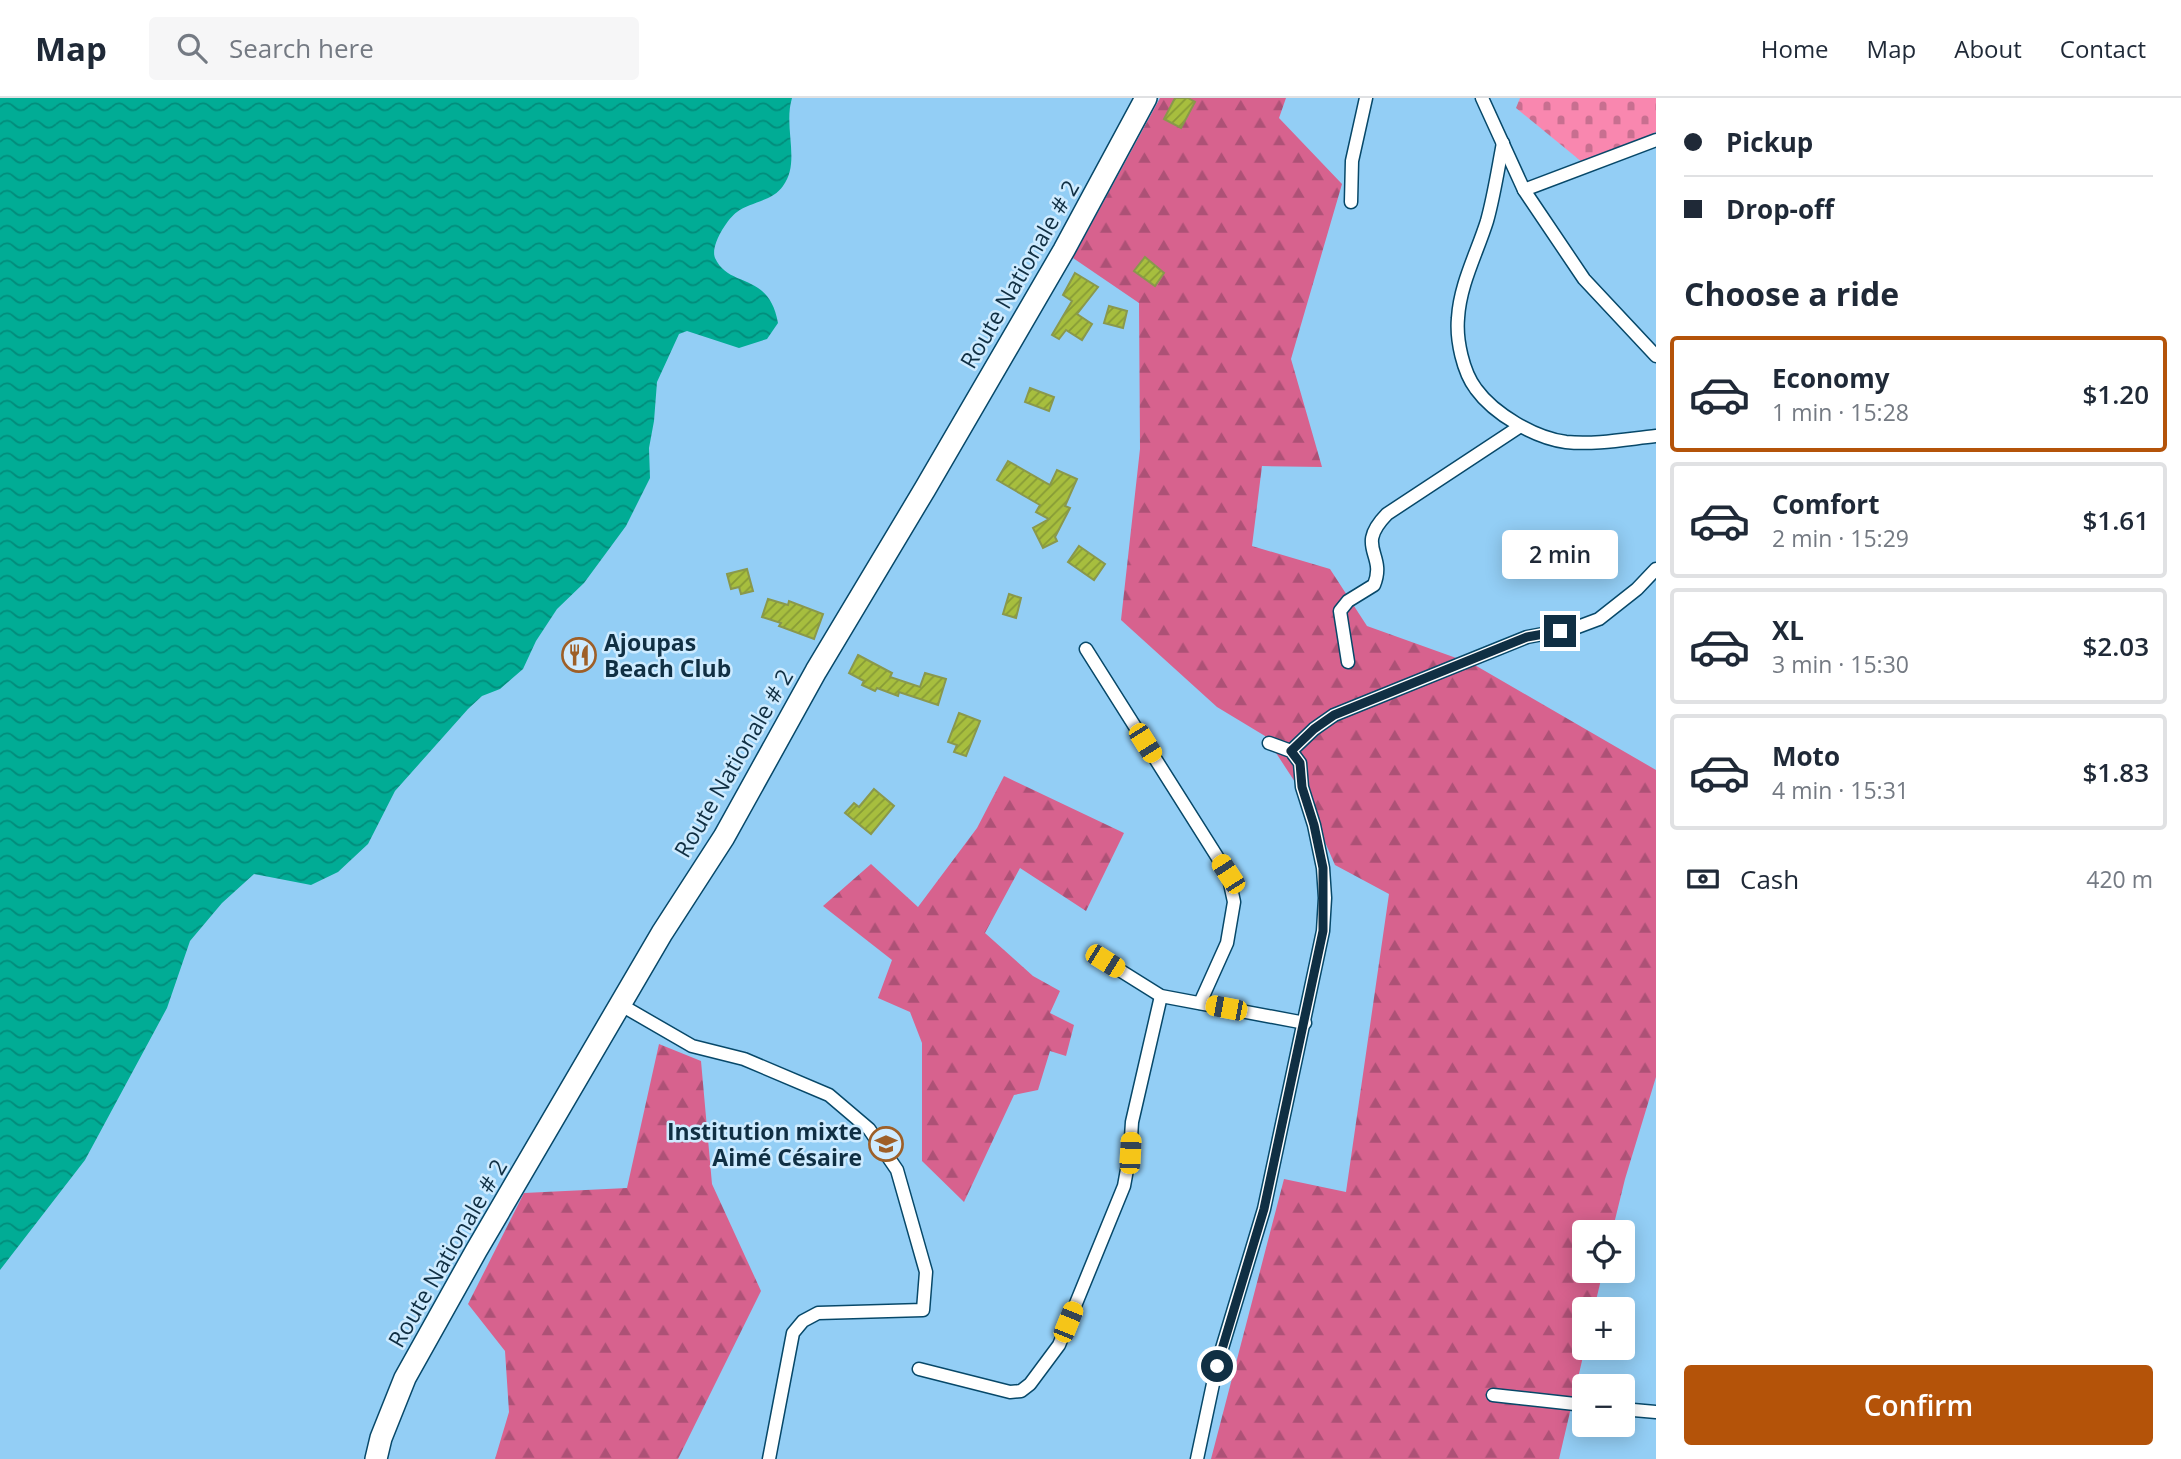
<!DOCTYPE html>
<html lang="en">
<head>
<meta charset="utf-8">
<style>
	:root { --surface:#fff; --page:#f6f6f7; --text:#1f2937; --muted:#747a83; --line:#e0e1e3; --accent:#b45309 }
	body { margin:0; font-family:"Open Sans",sans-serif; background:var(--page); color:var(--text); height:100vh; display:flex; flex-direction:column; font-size:26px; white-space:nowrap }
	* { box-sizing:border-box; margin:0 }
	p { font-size:23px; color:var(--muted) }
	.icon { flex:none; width:38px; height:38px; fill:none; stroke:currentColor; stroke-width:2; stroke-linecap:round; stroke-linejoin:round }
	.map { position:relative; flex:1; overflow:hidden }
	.sheet { display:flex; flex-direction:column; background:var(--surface); width:525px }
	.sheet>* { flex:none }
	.banner { display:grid; align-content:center; height:154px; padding:0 28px; background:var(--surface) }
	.controls { position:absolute; left:1572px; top:1122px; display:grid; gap:14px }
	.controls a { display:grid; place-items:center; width:63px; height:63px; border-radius:7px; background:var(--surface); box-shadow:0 4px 18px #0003; font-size:35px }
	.end { position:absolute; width:32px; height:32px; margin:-16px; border:9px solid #102f43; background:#fff; box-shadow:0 0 0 4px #fff }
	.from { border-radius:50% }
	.bubble { position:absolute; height:49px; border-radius:7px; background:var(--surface); box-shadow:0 4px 18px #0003; font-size:23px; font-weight:600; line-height:49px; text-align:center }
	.car { position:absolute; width:21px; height:42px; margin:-21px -10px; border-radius:9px; box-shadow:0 0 5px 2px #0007; background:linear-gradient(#f5c518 24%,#345 0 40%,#f5c518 0 76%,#345 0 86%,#f5c518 0) }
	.banner b { display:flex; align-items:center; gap:24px; height:66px; font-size:26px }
	.banner b+b { border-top:2px solid var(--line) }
	.banner i { width:18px; height:18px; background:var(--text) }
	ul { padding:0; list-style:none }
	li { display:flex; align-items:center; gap:21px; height:116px; margin:0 14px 10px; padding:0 14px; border:4px solid var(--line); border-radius:7px }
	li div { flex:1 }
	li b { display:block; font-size:26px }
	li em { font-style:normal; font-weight:600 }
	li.on { border-color:var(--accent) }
	li>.icon { width:63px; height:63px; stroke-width:1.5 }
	h2 { padding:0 28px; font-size:32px; line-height:84px }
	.pay { display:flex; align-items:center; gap:18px; height:77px; padding:0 28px; font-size:26px }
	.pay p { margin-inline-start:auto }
	.action { display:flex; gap:14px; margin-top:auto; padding:14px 28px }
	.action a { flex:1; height:80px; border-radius:7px; background:var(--accent); color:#fff; font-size:28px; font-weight:600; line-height:80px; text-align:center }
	header { display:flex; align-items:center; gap:42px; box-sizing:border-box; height:98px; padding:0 35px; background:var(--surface); border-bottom:2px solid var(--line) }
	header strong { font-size:33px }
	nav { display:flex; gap:38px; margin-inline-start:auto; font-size:24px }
	.search { width:490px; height:63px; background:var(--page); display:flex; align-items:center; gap:18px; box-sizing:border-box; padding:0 24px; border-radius:7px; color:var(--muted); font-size:26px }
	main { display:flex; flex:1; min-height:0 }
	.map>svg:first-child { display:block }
	.forest { fill:url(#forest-firs) }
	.cemetery { fill:url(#cemetery-stones) }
	.water { fill:url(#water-waves) }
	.building { fill:url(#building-hatch); stroke:#89984c; stroke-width:2 }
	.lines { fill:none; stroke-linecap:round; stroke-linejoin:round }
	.street-casing { stroke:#074869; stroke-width:15 }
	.primary-casing { stroke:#074869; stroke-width:24 }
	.street { stroke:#fff; stroke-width:12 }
	.primary { stroke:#fff; stroke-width:21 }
	.route { stroke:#102f43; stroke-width:9 }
	.labels { text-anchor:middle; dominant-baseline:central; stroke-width:5; stroke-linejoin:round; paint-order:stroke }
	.street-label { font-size:23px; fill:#102f43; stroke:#ceebff }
	.poi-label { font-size:23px; font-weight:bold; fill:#102f43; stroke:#ceebff; text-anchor:start }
</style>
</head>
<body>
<header>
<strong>Map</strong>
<div class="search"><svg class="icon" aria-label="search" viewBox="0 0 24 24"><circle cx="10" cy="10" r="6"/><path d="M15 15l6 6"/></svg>Search here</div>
<nav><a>Home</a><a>Map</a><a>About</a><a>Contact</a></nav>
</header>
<main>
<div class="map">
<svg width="1656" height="1361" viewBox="0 0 1656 1361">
	<defs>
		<pattern id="forest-firs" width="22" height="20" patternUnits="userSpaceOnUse" patternTransform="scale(1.75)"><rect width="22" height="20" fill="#d7628e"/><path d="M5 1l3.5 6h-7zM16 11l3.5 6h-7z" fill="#ad5176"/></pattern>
		<pattern id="cemetery-stones" width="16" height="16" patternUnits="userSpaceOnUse" patternTransform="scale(1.75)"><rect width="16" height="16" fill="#f987af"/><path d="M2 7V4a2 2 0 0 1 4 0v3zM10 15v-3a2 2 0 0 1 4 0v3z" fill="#c86f90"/></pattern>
		<pattern id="water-waves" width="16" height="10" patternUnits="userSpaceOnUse" patternTransform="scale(1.75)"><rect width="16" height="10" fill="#01ac95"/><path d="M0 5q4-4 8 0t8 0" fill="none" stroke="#028c7b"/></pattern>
		<pattern id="building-hatch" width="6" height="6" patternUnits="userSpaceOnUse" patternTransform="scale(1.75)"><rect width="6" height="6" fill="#a7be3e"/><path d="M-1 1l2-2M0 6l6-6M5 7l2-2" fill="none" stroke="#879b36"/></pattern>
	</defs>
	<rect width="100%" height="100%" fill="#93cef5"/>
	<g class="forest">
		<polygon points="1160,0 1286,0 1279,20 1342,86 1291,261 1322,369 1262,368 1252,448 1330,471 1367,528 1473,566 1656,672 1656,979 1625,1081 1612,1134 1584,1134 1584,1172 1603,1173 1594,1211 1584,1211 1585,1250 1559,1361 1211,1361 1284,1081 1346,1094 1389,796 1335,767 1306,701 1265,638 1217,609 1121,522 1140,351 1139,205 1073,160"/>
		<polygon points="1004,678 1124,735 1086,813 1020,770 985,835 1033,878 1060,893 1050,915 1074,927 1066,958 1050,953 1038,992 1014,997 964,1104 922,1063 922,945 910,914 878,900 892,862 823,808 871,766 918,809 977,730"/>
		<polygon points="659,946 701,963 712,1086 761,1193 678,1361 495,1361 509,1314 505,1253 468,1206 524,1095 627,1090"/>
	</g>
	<polygon class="cemetery" points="1520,0 1656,0 1656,34 1632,46 1582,64 1516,10"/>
	<path class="water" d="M 0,0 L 792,0 C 783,30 801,64 783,88 C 773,103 750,104 737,114 C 727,121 710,148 715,160 C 729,191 769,173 778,225 L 767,241 L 739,250 L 687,233 L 679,236 L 657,284 L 654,323 L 649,350 L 650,380 L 626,428 L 584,485 L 557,511 L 536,543 L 523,571 L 500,591 L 482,598 L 468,611 L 395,693 L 368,746 L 338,774 L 311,787 L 254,776 L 222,805 L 190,843 L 167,910 L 85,1062 L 0,1172 Z"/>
	<g class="building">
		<polygon points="1175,0 1188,0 1195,4 1181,30 1164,21"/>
		<polygon points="1145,159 1164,175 1155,188 1134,173"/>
		<polygon points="1075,175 1098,189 1077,216 1092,226 1082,242 1066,232 1059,241 1052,237 1072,203 1063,197"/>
		<polygon points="1109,208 1127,213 1123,230 1104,225"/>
		<polygon points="1030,290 1054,299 1049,313 1025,304"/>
		<polygon points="1008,363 1050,387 1057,372 1077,381 1065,408 1070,410 1055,439 1057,443 1043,450 1033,430 1049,421 1036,414 1040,407 997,382"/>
		<polygon points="1079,448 1105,466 1094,482 1068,464"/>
		<polygon points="747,471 753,493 741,496 739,489 731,491 727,476"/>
		<polygon points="1009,496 1021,500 1016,520 1003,516"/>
		<polygon points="768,501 788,507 789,503 823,516 814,541 779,528 781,525 762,519"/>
		<polygon points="858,557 892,575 890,579 920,589 925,575 946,581 938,607 899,594 898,598 877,590 875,593 862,587 864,583 849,575"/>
		<polygon points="959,615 980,623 966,658 954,654 957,647 948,644"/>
		<polygon points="874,691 894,708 871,736 845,715 854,705 859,709"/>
	</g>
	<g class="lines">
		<g class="street-casing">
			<g id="street">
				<polyline points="1482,0 1524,92 1656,42"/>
				<path d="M 1503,45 C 1498,71 1494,98 1487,123 C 1477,155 1460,186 1458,220 C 1456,242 1463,274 1476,291 C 1494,316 1535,340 1566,344 C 1595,347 1627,341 1656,338"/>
				<polyline points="1524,92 1584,181 1656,258"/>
				<polyline points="1351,104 1352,63 1366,0"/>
				<polyline points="1086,551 1228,776 1234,804 1227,845 1200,905"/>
				<path d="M 1348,564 L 1340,513 L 1348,503 L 1374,487 C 1387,455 1354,450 1387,416 L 1519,329"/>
				<polyline points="1291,653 1314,631 1334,617 1527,539 1575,530 1599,521 1637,491 1656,471"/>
				<polyline points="1105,863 1161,898 1305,925"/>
				<polyline points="621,907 692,948 744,961 829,997 869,1031 897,1072 926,1174 923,1212 818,1215 803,1223 793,1235 769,1361"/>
				<polyline points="919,1271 1010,1294 1021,1293 1030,1286 1059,1247 1124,1088 1130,1055 1132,1024 1161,898"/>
				<polyline points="1493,1297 1584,1307"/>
				<polyline points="1622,1311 1656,1314"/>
				<polyline points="1197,1361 1217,1267 1264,1111 1323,833 1325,800 1323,770 1314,727 1302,689 1300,665 1291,653 1269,645"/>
			</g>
		</g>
		<g class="primary-casing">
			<polyline id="primary" points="376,1361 381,1340 405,1280 476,1153 662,835 724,739 816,573 925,391 1064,152 1146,0"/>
		</g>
		<use href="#street" class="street"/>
		<use href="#primary" class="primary"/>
	</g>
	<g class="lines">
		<polyline class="route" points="1217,1268 1264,1111 1323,833 1323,770 1314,727 1302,689 1300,665 1291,653 1314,631 1334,617 1527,539 1560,533"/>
	</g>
	<defs>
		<g id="restaurant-ring" transform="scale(1.75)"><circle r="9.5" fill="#ceebff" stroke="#9e5f27" stroke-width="1.5"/><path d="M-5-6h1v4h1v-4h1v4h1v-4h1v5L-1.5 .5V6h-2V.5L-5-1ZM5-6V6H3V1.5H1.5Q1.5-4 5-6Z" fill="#9e5f27"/></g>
		<g id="school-ring" transform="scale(1.75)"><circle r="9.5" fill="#ceebff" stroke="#9e5f27" stroke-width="1.5"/><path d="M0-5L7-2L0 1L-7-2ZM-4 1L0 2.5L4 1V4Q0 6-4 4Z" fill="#9e5f27"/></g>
	</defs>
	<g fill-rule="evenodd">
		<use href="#restaurant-ring" x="579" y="557"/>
		<use href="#school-ring" x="886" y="1046"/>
	</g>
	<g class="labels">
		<g class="street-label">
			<text transform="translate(1019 176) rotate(-60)">Route Nationale # 2</text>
			<text transform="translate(733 665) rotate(-60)">Route Nationale # 2</text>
			<text transform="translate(447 1155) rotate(-60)">Route Nationale # 2</text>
		</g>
		<g class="poi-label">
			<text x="604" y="544">Ajoupas<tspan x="604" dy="26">Beach Club</tspan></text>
			<text x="862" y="1033" text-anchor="end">Institution mixte<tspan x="862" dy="26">Aimé Césaire</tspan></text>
		</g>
	</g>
</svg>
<div class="controls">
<a><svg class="icon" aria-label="locate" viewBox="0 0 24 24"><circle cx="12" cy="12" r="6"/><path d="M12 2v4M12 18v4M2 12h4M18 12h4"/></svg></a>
<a>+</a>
<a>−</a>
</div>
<i class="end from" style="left:1217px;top:1268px"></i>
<i class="end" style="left:1560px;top:533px"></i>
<div class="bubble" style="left:1502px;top:432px;width:116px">2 min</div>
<i class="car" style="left:1145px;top:645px;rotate:148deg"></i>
<i class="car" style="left:1228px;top:776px;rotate:327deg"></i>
<i class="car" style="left:1105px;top:863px;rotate:122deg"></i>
<i class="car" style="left:1226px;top:910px;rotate:281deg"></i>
<i class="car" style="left:1130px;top:1055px;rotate:3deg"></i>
<i class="car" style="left:1068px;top:1224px;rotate:22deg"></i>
</div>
<section class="sheet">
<div class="banner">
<b><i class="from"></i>Pickup</b>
<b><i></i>Drop-off</b>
</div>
<h2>Choose a ride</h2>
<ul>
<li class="on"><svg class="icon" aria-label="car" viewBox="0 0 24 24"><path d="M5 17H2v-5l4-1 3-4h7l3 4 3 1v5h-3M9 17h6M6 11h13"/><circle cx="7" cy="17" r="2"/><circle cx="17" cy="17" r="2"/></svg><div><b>Economy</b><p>1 min · 15:28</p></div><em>$1.20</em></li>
<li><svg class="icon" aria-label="car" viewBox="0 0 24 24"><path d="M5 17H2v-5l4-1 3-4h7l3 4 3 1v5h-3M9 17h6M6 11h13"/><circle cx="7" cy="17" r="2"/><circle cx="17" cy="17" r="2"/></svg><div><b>Comfort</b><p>2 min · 15:29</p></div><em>$1.61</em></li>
<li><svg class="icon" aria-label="car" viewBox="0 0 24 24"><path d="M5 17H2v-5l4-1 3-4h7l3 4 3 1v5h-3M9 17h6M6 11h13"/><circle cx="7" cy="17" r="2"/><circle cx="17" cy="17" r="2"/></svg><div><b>XL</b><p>3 min · 15:30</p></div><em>$2.03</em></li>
<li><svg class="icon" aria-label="car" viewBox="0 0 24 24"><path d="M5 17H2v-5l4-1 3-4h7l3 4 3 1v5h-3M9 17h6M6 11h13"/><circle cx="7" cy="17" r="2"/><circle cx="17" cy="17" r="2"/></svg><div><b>Moto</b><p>4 min · 15:31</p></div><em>$1.83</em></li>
</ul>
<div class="pay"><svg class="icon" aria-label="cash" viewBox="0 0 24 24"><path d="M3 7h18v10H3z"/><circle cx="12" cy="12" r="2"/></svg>Cash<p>420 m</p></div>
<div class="action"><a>Confirm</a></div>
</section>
</main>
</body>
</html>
